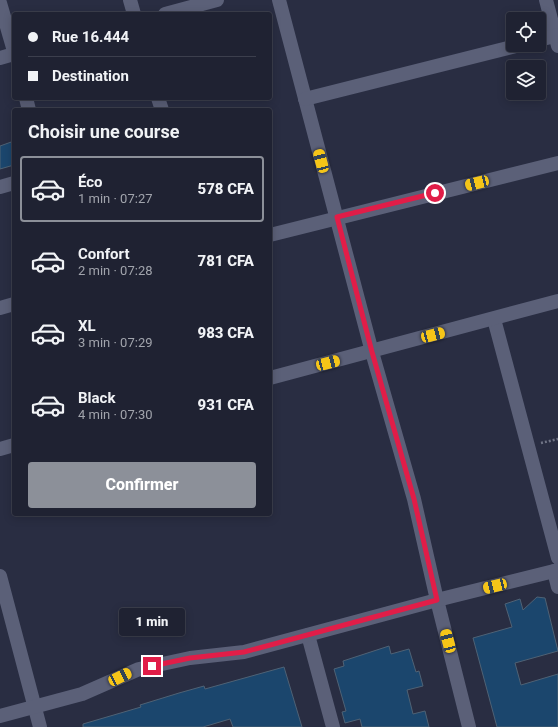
<!DOCTYPE html>
<html lang="fr">
<head>
<meta charset="utf-8">
<style>
	:root { --surface:#1f2232; --page:#2c2f3e; --text:#f1f3f6; --muted:#a1a4ac; --line:#3c3f4d; --accent:#8c9099 }
	body { margin:0; font-family:Roboto,sans-serif; background:var(--page); color:var(--text); height:100vh; display:flex; flex-direction:column; font-size:15px; white-space:nowrap }
	* { box-sizing:border-box; margin:0 }
	p { font-size:13px; color:var(--muted) }
	.icon { flex:none; width:22px; height:22px; fill:none; stroke:currentColor; stroke-width:2; stroke-linecap:round; stroke-linejoin:round }
	.map { position:relative; flex:1; overflow:hidden }
	.side { position:absolute; left:12px; top:108px; width:260px; height:408px; display:flex; flex-direction:column; background:var(--surface); border-radius:4px; box-shadow:0 2px 10px #0003,0 0 0 1px var(--line) }
	.side>* { flex:none }
	.top-card { position:absolute; left:12px; top:12px; width:260px; height:88px; border-radius:4px; box-shadow:0 2px 10px #0003,0 0 0 1px var(--line); display:grid; align-content:center; height:88px; padding:0 16px; background:var(--surface) }
	.tools { position:absolute; left:506px; top:12px; display:grid; gap:8px }
	.tools a { display:grid; place-items:center; width:40px; height:40px; border-radius:4px; background:var(--surface); box-shadow:0 2px 10px #0003,0 0 0 1px var(--line); font-size:20px }
	.end { position:absolute; width:18px; height:18px; margin:-9px; border:5px solid #e11d48; background:#fff; box-shadow:0 0 0 2px #fff }
	.from { border-radius:50% }
	.bubble { position:absolute; height:28px; border-radius:4px; background:var(--surface); box-shadow:0 2px 10px #0003,0 0 0 1px var(--line); font-size:13px; font-weight:800; line-height:28px; text-align:center }
	.car { position:absolute; width:12px; height:24px; margin:-12px -6px; border-radius:5px; box-shadow:0 0 3px 1px #0007; background:linear-gradient(#f5c518 24%,#345 0 40%,#f5c518 0 76%,#345 0 86%,#f5c518 0) }
	.top-card b { display:flex; align-items:center; gap:14px; height:38px; font-size:15px }
	.top-card b+b { border-top:1px solid var(--line) }
	.top-card i { width:10px; height:10px; background:var(--text) }
	ul { padding:0; list-style:none }
	li { display:flex; align-items:center; gap:12px; height:66px; margin:0 8px 6px; padding:0 8px; border:2px solid transparent; border-radius:4px }
	li div { flex:1 }
	li b { display:block; font-size:15px }
	li em { font-style:normal; font-weight:800 }
	li.selected { border-color:var(--accent) }
	li>.icon { width:36px; height:36px; stroke-width:1.5 }
	h2 { padding:0 16px; font-size:18px; line-height:48px }
	.cta { display:flex; gap:8px; margin-top:auto; padding:8px 16px }
	.cta a { flex:1; height:46px; border-radius:4px; background:var(--accent); color:#fff; font-size:16px; font-weight:800; line-height:46px; text-align:center }
	.map>svg:first-child { display:block }
	.building { fill:#1b466d; stroke:#4f6275 }
	.lines { fill:none; stroke-linecap:round; stroke-linejoin:round }
	.path { stroke:#707486; stroke-width:2.5; stroke-dasharray:2 2; stroke-linecap:butt }
	.minor { stroke:#5b6078; stroke-width:14 }
	.route { stroke:#e11d48; stroke-width:5 }
</style>
</head>
<body>
<div class="map">
<svg width="558" height="727" viewBox="0 0 558 727">
	<rect width="100%" height="100%" fill="#292d42"/>
	<g class="building">
		<polygon points="14,141 14,165 0,169 0,146"/>
		<polygon points="537,597 545,598 558,651 515,663 521,685 558,674 558,727 497,727 473,638 512,627 505,604 520,599 523,610"/>
		<polygon points="389,646 391,654 409,649 416,672 419,671 423,686 407,690 413,714 425,711 429,727 362,727 360,719 345,723 342,712 346,711 334,669 344,666 343,661"/>
		<polygon points="284,667 302,727 233,727 230,719 203,727 83,727 83,724 141,707 140,705 179,693 204,686 205,689"/>
	</g>
	<g class="lines">
		<polyline class="path" points="541,443 558,439"/>
		<g class="minor">
			<polyline points="130,0 134,14"/>
			<polyline points="279,0 372,352 414,499 437,600 469,727"/>
			<polyline points="546,0 558,46"/>
			<polyline points="0,3 14,51"/>
			<polyline points="165,14 217,0"/>
			<polyline points="539,40 558,35"/>
			<polyline points="0,58 14,54"/>
			<polyline points="26,98 29,110"/>
			<polyline points="158,98 162,110"/>
			<polyline points="305,99 520,45"/>
			<polyline points="0,187 14,183"/>
			<polyline points="270,235 558,163"/>
			<polyline points="0,308 14,304"/>
			<polyline points="494,319 558,558"/>
			<polyline points="270,378 558,301"/>
			<polyline points="0,449 14,445"/>
			<polyline points="554,571 558,587"/>
			<polyline points="0,576 40,727"/>
			<polyline points="308,635 333,727"/>
			<polyline points="0,716 82,694 139,669 190,658 244,652 437,600 558,570"/>
		</g>
	</g>
	<g class="lines">
		<polyline class="route" points="152,666 190,658 244,652 437,600 414,499 372,352 337,217 435,193"/>
	</g>
</svg>
<div class="tools">
<a><svg class="icon" aria-label="locate" viewBox="0 0 24 24"><circle cx="12" cy="12" r="6"/><path d="M12 2v4M12 18v4M2 12h4M18 12h4"/></svg></a>
<a><svg class="icon" aria-label="layers" viewBox="0 0 24 24"><path d="M12 4l9 5-9 5-9-5zM3 14l9 5 9-5"/></svg></a>
</div>
<i class="end from" style="left:435px;top:193px"></i>
<i class="end" style="left:152px;top:666px"></i>
<div class="bubble" style="left:119px;top:608px;width:66px">1 min</div>
<i class="car" style="left:321px;top:161px;rotate:345deg"></i>
<i class="car" style="left:477px;top:183px;rotate:256deg"></i>
<i class="car" style="left:433px;top:335px;rotate:75deg"></i>
<i class="car" style="left:328px;top:363px;rotate:75deg"></i>
<i class="car" style="left:495px;top:586px;rotate:256deg"></i>
<i class="car" style="left:448px;top:641px;rotate:345deg"></i>
<i class="car" style="left:120px;top:677px;rotate:64deg"></i>
<div class="top-card">
<b><i class="from"></i>Rue 16.444</b>
<b><i></i>Destination</b>
</div>
<section class="side">
<h2>Choisir une course</h2>
<ul>
<li class="selected"><svg class="icon" aria-label="car" viewBox="0 0 24 24"><path d="M5 17H2v-5l4-1 3-4h7l3 4 3 1v5h-3M9 17h6M6 11h13"/><circle cx="7" cy="17" r="2"/><circle cx="17" cy="17" r="2"/></svg><div><b>Éco</b><p>1 min · 07:27</p></div><em>578 CFA</em></li>
<li><svg class="icon" aria-label="car" viewBox="0 0 24 24"><path d="M5 17H2v-5l4-1 3-4h7l3 4 3 1v5h-3M9 17h6M6 11h13"/><circle cx="7" cy="17" r="2"/><circle cx="17" cy="17" r="2"/></svg><div><b>Confort</b><p>2 min · 07:28</p></div><em>781 CFA</em></li>
<li><svg class="icon" aria-label="car" viewBox="0 0 24 24"><path d="M5 17H2v-5l4-1 3-4h7l3 4 3 1v5h-3M9 17h6M6 11h13"/><circle cx="7" cy="17" r="2"/><circle cx="17" cy="17" r="2"/></svg><div><b>XL</b><p>3 min · 07:29</p></div><em>983 CFA</em></li>
<li><svg class="icon" aria-label="car" viewBox="0 0 24 24"><path d="M5 17H2v-5l4-1 3-4h7l3 4 3 1v5h-3M9 17h6M6 11h13"/><circle cx="7" cy="17" r="2"/><circle cx="17" cy="17" r="2"/></svg><div><b>Black</b><p>4 min · 07:30</p></div><em>931 CFA</em></li>
</ul>
<div class="cta"><a>Confirmer</a></div>
</section>
</div>
</body>
</html>
